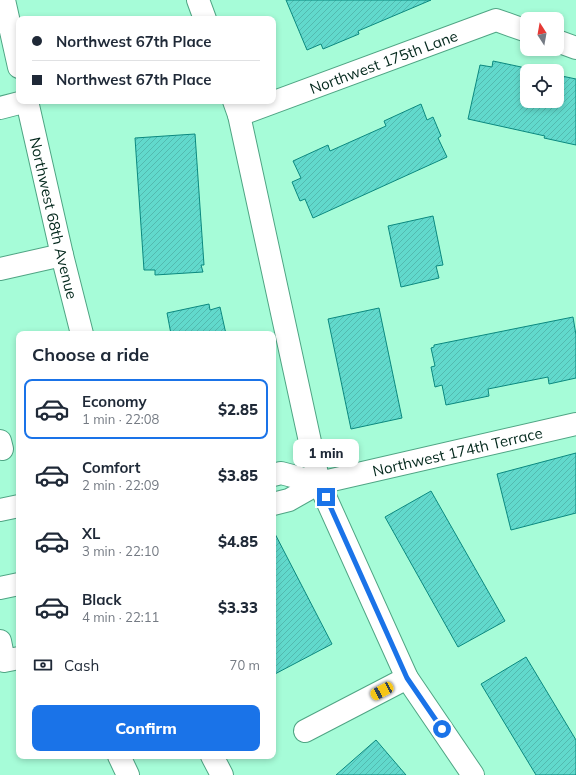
<!DOCTYPE html>
<html lang="en">
<head>
<meta charset="utf-8">
<style>
	:root { --surface:#fff; --page:#f6f6f7; --text:#1f2937; --muted:#747a83; --line:#e0e1e3; --accent:#1a73e8 }
	body { margin:0; font-family:Mulish,sans-serif; background:var(--page); color:var(--text); height:100vh; display:flex; flex-direction:column; font-size:15px; white-space:nowrap }
	* { box-sizing:border-box; margin:0 }
	p { font-size:13px; color:var(--muted) }
	.icon { flex:none; width:22px; height:22px; fill:none; stroke:currentColor; stroke-width:2; stroke-linecap:round; stroke-linejoin:round }
	.map { position:relative; flex:1; overflow:hidden }
	.side { position:absolute; left:16px; top:331px; width:260px; height:428px; display:flex; flex-direction:column; background:var(--surface); border-radius:8px; box-shadow:0 2px 6px #0003 }
	.side>* { flex:none }
	.banner { position:absolute; left:16px; top:16px; width:260px; height:88px; border-radius:8px; box-shadow:0 2px 6px #0003; display:grid; align-content:center; height:88px; padding:0 16px; background:var(--surface) }
	.needle { width:26px; rotate:349deg }
	.fabs { position:absolute; left:520px; top:12px; display:grid; gap:8px }
	.fabs a { display:grid; place-items:center; width:44px; height:44px; border-radius:8px; background:var(--surface); box-shadow:0 2px 6px #0003; font-size:20px }
	.end { position:absolute; width:18px; height:18px; margin:-9px; border:5px solid #1a73e8; background:#fff; box-shadow:0 0 0 2px #fff }
	.from { border-radius:50% }
	.bubble { position:absolute; height:28px; border-radius:8px; background:var(--surface); box-shadow:0 2px 6px #0003; font-size:13px; font-weight:800; line-height:28px; text-align:center }
	.car { position:absolute; width:12px; height:24px; margin:-12px -6px; border-radius:5px; box-shadow:0 0 3px 1px #0007; background:linear-gradient(#f5c518 24%,#345 0 40%,#f5c518 0 76%,#345 0 86%,#f5c518 0) }
	.banner b { display:flex; align-items:center; gap:14px; height:38px; font-size:15px }
	.banner b+b { border-top:1px solid var(--line) }
	.banner i { width:10px; height:10px; background:var(--text) }
	ul { padding:0; list-style:none }
	li { display:flex; align-items:center; gap:12px; height:60px; margin:0 8px 6px; padding:0 8px; border:2px solid transparent; border-radius:8px }
	li div { flex:1 }
	li b { display:block; font-size:15px }
	li em { font-style:normal; font-weight:800 }
	li.selected { border-color:var(--accent) }
	li>.icon { width:36px; height:36px; stroke-width:1.5 }
	h2 { padding:0 16px; font-size:18px; line-height:48px }
	.pay { display:flex; align-items:center; gap:10px; height:44px; padding:0 16px; font-size:15px }
	.pay p { margin-inline-start:auto }
	.primary-button { display:flex; gap:8px; margin-top:auto; padding:8px 16px }
	.primary-button a { flex:1; height:46px; border-radius:8px; background:var(--accent); color:#fff; font-size:16px; font-weight:800; line-height:46px; text-align:center }
	.map>svg:first-child { display:block }
	.building { fill:url(#building-hatch); stroke:#0b897f }
	.lines { fill:none; stroke-linecap:round; stroke-linejoin:round }
	.minor-casing { stroke:#4fa584; stroke-width:24 }
	.minor { stroke:#fff; stroke-width:22 }
	.route { stroke:#1a73e8; stroke-width:5 }
	.labels { text-anchor:middle; dominant-baseline:central; stroke-width:3; stroke-linejoin:round; paint-order:stroke }
	.street-label { font-size:15px; fill:#02271b; stroke:#a6fcd8 }
</style>
</head>
<body>
<div class="map">
<svg width="576" height="775" viewBox="0 0 576 775">
	<defs>
		<pattern id="building-hatch" width="6" height="6" patternUnits="userSpaceOnUse"><rect width="6" height="6" fill="#61d9cc"/><path d="M-1 1l2-2M0 6l6-6M5 7l2-2" fill="none" stroke="#53baaf"/></pattern>
	</defs>
	<rect width="100%" height="100%" fill="#a6fcd8"/>
	<g class="building">
		<polygon points="286,0 431,0 358,31 359,34 323,49 321,44 307,50"/>
		<polygon points="493,61 540,71 527,71 527,101 557,101 557,75 576,79 576,145 544,138 545,136 468,119 480,65 492,67"/>
		<polygon points="421,104 427,120 433,117 441,136 438,138 447,157 313,218 305,199 300,201 292,182 301,178 293,161 328,145 330,151 386,126 384,121"/>
		<polygon points="195,134 204,265 201,265 203,272 155,275 155,270 144,270 135,138"/>
		<polygon points="433,216 443,265 436,266 439,278 401,287 388,226"/>
		<polygon points="209,304 210,310 220,307 226,334 171,334 167,313"/>
		<polygon points="379,308 402,418 351,429 328,319"/>
		<polygon points="573,317 576,335 576,378 549,384 548,377 488,389 489,396 446,405 442,385 435,387 431,367 435,366 431,348 434,347 434,345"/>
		<polygon points="576,453 576,513 511,530 497,474"/>
		<polygon points="431,491 505,621 458,647 385,517"/>
		<polygon points="273,530 332,644 273,675"/>
		<polygon points="526,657 576,740 576,775 536,775 481,684"/>
		<polygon points="376,740 406,775 336,775"/>
	</g>
	<g class="lines">
		<g class="minor-casing">
			<g id="minor">
				<polyline points="4,0 19,67"/>
				<polyline points="198,0 205,19"/>
				<polyline points="557,41 576,48"/>
				<path id="s1" d="M 27,101 L 62,255 L 82,334"/>
				<polyline points="234,101 239,115 319,483 407,678 473,775"/>
				<polyline points="0,108 27,101"/>
				<path id="s2" d="M 239,115 L 496,20 L 527,31"/>
				<polyline points="0,269 62,255"/>
				<polyline points="0,441 2,449"/>
				<polyline points="273,475 281,473 319,483"/>
				<path id="s3" d="M 273,504 L 289,500 L 319,483 L 576,424"/>
				<polyline points="0,510 19,506"/>
				<polyline points="0,588 19,584"/>
				<polyline points="0,641 4,661 19,658"/>
				<polyline points="305,731 407,678"/>
				<polyline points="119,756 128,775"/>
				<polyline points="212,756 222,775"/>
			</g>
		</g>
		<use href="#minor" class="minor"/>
	</g>
	<g class="lines">
		<polyline class="route" points="326,497 407,678 442,729"/>
	</g>
	<g class="labels">
		<g class="street-label">
			<text stroke="none"><textPath href="#s2" startOffset="154">Northwest 175th Lane</textPath></text>
			<text stroke="none"><textPath href="#s1" startOffset="120">Northwest 68th Avenue</textPath></text>
			<text stroke="none"><textPath href="#s3" startOffset="193">Northwest 174th Terrace</textPath></text>
		</g>
	</g>
</svg>
<div class="fabs">
<a><svg class="needle" viewBox="-14 -14 28 28"><path d="M0-13l5 13h-10z" fill="#e53935"/><path d="M0 13l5-13h-10z" fill="#747a83"/></svg></a>
<a><svg class="icon" aria-label="locate" viewBox="0 0 24 24"><circle cx="12" cy="12" r="6"/><path d="M12 2v4M12 18v4M2 12h4M18 12h4"/></svg></a>
</div>
<i class="end from" style="left:442px;top:729px"></i>
<i class="end" style="left:326px;top:497px"></i>
<div class="bubble" style="left:293px;top:439px;width:66px">1 min</div>
<i class="car" style="left:382px;top:691px;rotate:242deg"></i>
<div class="banner">
<b><i class="from"></i>Northwest 67th Place</b>
<b><i></i>Northwest 67th Place</b>
</div>
<section class="side">
<h2>Choose a ride</h2>
<ul>
<li class="selected"><svg class="icon" aria-label="car" viewBox="0 0 24 24"><path d="M5 17H2v-5l4-1 3-4h7l3 4 3 1v5h-3M9 17h6M6 11h13"/><circle cx="7" cy="17" r="2"/><circle cx="17" cy="17" r="2"/></svg><div><b>Economy</b><p>1 min · 22:08</p></div><em>$2.85</em></li>
<li><svg class="icon" aria-label="car" viewBox="0 0 24 24"><path d="M5 17H2v-5l4-1 3-4h7l3 4 3 1v5h-3M9 17h6M6 11h13"/><circle cx="7" cy="17" r="2"/><circle cx="17" cy="17" r="2"/></svg><div><b>Comfort</b><p>2 min · 22:09</p></div><em>$3.85</em></li>
<li><svg class="icon" aria-label="car" viewBox="0 0 24 24"><path d="M5 17H2v-5l4-1 3-4h7l3 4 3 1v5h-3M9 17h6M6 11h13"/><circle cx="7" cy="17" r="2"/><circle cx="17" cy="17" r="2"/></svg><div><b>XL</b><p>3 min · 22:10</p></div><em>$4.85</em></li>
<li><svg class="icon" aria-label="car" viewBox="0 0 24 24"><path d="M5 17H2v-5l4-1 3-4h7l3 4 3 1v5h-3M9 17h6M6 11h13"/><circle cx="7" cy="17" r="2"/><circle cx="17" cy="17" r="2"/></svg><div><b>Black</b><p>4 min · 22:11</p></div><em>$3.33</em></li>
</ul>
<div class="pay"><svg class="icon" aria-label="cash" viewBox="0 0 24 24"><path d="M3 7h18v10H3z"/><circle cx="12" cy="12" r="2"/></svg>Cash<p>70 m</p></div>
<div class="primary-button"><a>Confirm</a></div>
</section>
</div>
</body>
</html>
